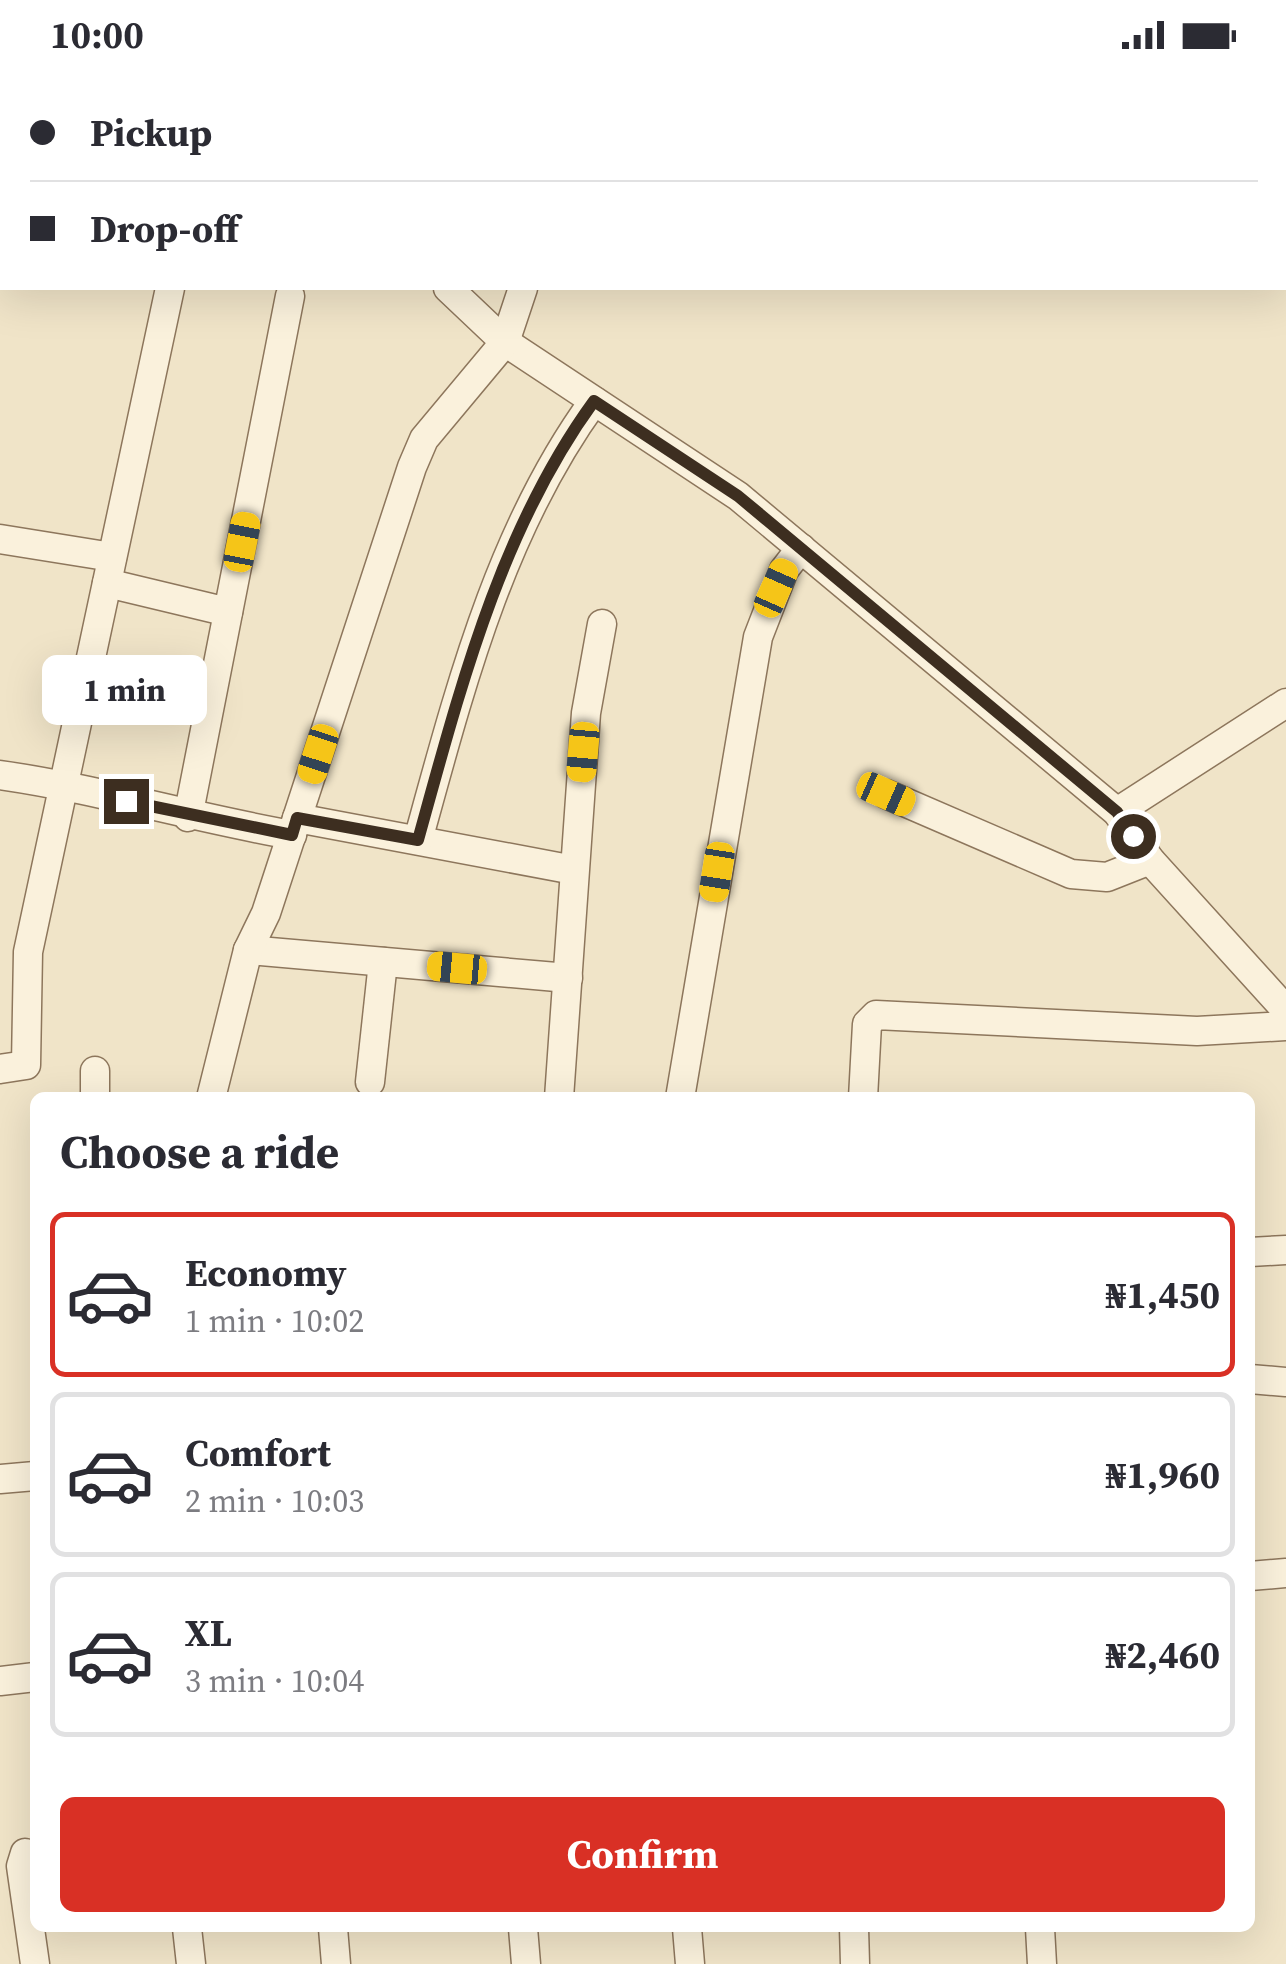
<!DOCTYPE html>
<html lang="en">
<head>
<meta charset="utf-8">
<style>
	:root { --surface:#fff; --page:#f2f2f3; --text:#2b2b33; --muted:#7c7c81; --line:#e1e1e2; --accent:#d93025 }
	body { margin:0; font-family:"Source Serif 4",serif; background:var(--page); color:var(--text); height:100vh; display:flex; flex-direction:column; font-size:38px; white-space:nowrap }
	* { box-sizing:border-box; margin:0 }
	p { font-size:32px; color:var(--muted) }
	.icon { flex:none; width:55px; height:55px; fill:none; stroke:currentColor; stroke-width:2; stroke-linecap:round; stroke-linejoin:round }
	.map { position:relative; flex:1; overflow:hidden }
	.sheet { position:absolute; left:30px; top:1022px; width:1225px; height:840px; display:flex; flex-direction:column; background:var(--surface); border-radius:15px; box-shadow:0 10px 40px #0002 }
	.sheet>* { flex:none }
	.top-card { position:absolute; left:0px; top:0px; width:1288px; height:220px; box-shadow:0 10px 40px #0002; display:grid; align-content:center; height:220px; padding:0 30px; background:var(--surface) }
	.end { position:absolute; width:45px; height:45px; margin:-22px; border:12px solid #3d2e20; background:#fff; box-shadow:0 0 0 5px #fff }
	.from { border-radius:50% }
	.bubble { position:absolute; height:70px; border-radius:15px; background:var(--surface); box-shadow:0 10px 40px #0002; font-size:32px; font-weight:700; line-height:70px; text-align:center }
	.car { position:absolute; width:30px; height:60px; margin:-30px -15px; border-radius:12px; box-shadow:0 0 8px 2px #0007; background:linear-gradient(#f5c518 24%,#345 0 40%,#f5c518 0 76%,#345 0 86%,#f5c518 0) }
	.top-card b { display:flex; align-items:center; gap:35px; height:95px; font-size:38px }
	.top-card b+b { border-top:2px solid var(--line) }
	.top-card i { width:25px; height:25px; background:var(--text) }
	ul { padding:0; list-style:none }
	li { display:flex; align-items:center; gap:30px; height:165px; margin:0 20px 15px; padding:0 10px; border:5px solid var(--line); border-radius:15px }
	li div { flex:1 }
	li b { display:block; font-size:38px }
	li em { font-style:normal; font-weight:700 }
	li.selected { border-color:var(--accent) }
	li>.icon { width:90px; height:90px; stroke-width:1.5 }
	h2 { padding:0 30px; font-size:45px; line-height:120px }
	.action { display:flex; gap:20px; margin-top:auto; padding:20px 30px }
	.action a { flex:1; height:115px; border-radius:15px; background:var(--accent); color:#fff; font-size:40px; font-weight:700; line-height:115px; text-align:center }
	.status { display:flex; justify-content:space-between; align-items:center; height:70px; padding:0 50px; background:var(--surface); direction:ltr }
	.status svg { height:28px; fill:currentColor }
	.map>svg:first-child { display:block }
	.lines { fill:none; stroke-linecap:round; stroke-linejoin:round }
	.minor-casing { stroke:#8d765c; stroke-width:31 }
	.minor { stroke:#faf1dc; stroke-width:28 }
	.route { stroke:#3d2e20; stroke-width:12 }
</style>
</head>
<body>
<div class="status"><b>10:00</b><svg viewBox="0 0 49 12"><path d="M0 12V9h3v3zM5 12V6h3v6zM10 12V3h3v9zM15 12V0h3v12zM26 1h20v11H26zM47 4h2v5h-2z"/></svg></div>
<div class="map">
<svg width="1286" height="1894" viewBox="0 0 1286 1894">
	<rect width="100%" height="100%" fill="#f0e4c8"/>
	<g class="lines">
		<g class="minor-casing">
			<g id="minor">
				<polyline points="157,0 161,2"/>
				<polyline points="841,0 841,2"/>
				<polyline points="1008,0 1008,2"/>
				<polyline points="1154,0 1155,2"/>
				<polyline points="281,2 282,0"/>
				<polyline points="574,2 575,0"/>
				<polyline points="1285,71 1286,71"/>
				<polyline points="448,218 505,272 738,426 1117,742 1150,790 1286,940"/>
				<polyline points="0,469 112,487"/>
				<polyline points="107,513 228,542"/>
				<path d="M 0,705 C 98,719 194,748 292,765"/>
				<polyline points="886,724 1071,804 1107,807 1150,790"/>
				<polyline points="1117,742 1286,633"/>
				<polyline points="188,747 290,226"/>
				<polyline points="297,748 574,800"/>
				<path d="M 418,770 C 460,618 500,460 594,331"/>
				<polyline points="248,880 568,908"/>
				<polyline points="0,999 26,995 28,882 170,218"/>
				<polyline points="95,1001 95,1028"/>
				<polyline points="370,1012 383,892"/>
				<polyline points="211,1028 248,880 266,843 412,397 424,369 505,272 523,218"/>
				<polyline points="559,1028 586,643 602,554"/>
				<polyline points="680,1028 758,567 784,500 801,478"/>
				<polyline points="863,1028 867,954 876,945 1197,961 1286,956"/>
				<polyline points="1250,1182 1286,1180"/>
				<polyline points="1250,1309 1286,1312"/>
				<polyline points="0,1409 35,1406"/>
				<polyline points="1250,1506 1286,1503"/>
				<polyline points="0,1611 35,1607"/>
				<polyline points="25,1783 21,1796 35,1894"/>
				<polyline points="187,1858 191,1894"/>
				<polyline points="333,1858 336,1894"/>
				<polyline points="523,1858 526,1894"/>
				<polyline points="687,1858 690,1894"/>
				<polyline points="854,1858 855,1894"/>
				<polyline points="1040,1858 1042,1894"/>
			</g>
		</g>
		<use href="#minor" class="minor"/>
	</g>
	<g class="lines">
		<path class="route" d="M 126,731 L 292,765 L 297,748 L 418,770 C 460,619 500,460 594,331 L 738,426 L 1117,742 L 1133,766"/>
	</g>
</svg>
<i class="end from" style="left:1133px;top:766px"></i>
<i class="end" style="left:126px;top:731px"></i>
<div class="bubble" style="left:42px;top:585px;width:165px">1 min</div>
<i class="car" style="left:242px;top:472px;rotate:11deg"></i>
<i class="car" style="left:776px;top:518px;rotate:24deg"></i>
<i class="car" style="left:583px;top:682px;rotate:185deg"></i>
<i class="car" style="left:318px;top:684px;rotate:198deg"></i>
<i class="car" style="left:886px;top:724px;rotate:114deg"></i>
<i class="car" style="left:717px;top:802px;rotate:189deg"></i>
<i class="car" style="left:457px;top:898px;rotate:275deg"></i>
<div class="top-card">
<b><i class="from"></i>Pickup</b>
<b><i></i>Drop-off</b>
</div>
<section class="sheet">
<h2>Choose a ride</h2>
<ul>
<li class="selected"><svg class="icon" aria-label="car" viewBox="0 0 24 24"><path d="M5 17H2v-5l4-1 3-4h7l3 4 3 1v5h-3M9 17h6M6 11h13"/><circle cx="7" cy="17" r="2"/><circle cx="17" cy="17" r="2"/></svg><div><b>Economy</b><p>1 min · 10:02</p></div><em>₦1,450</em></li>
<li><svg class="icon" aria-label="car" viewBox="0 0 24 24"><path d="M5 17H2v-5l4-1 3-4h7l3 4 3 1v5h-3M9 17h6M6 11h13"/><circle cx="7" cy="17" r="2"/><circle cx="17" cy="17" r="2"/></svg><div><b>Comfort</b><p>2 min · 10:03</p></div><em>₦1,960</em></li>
<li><svg class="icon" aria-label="car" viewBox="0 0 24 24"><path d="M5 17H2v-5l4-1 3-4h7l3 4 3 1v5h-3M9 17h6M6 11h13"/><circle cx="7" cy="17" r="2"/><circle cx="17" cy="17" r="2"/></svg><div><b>XL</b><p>3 min · 10:04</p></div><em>₦2,460</em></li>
</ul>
<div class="action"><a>Confirm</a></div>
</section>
</div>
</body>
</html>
